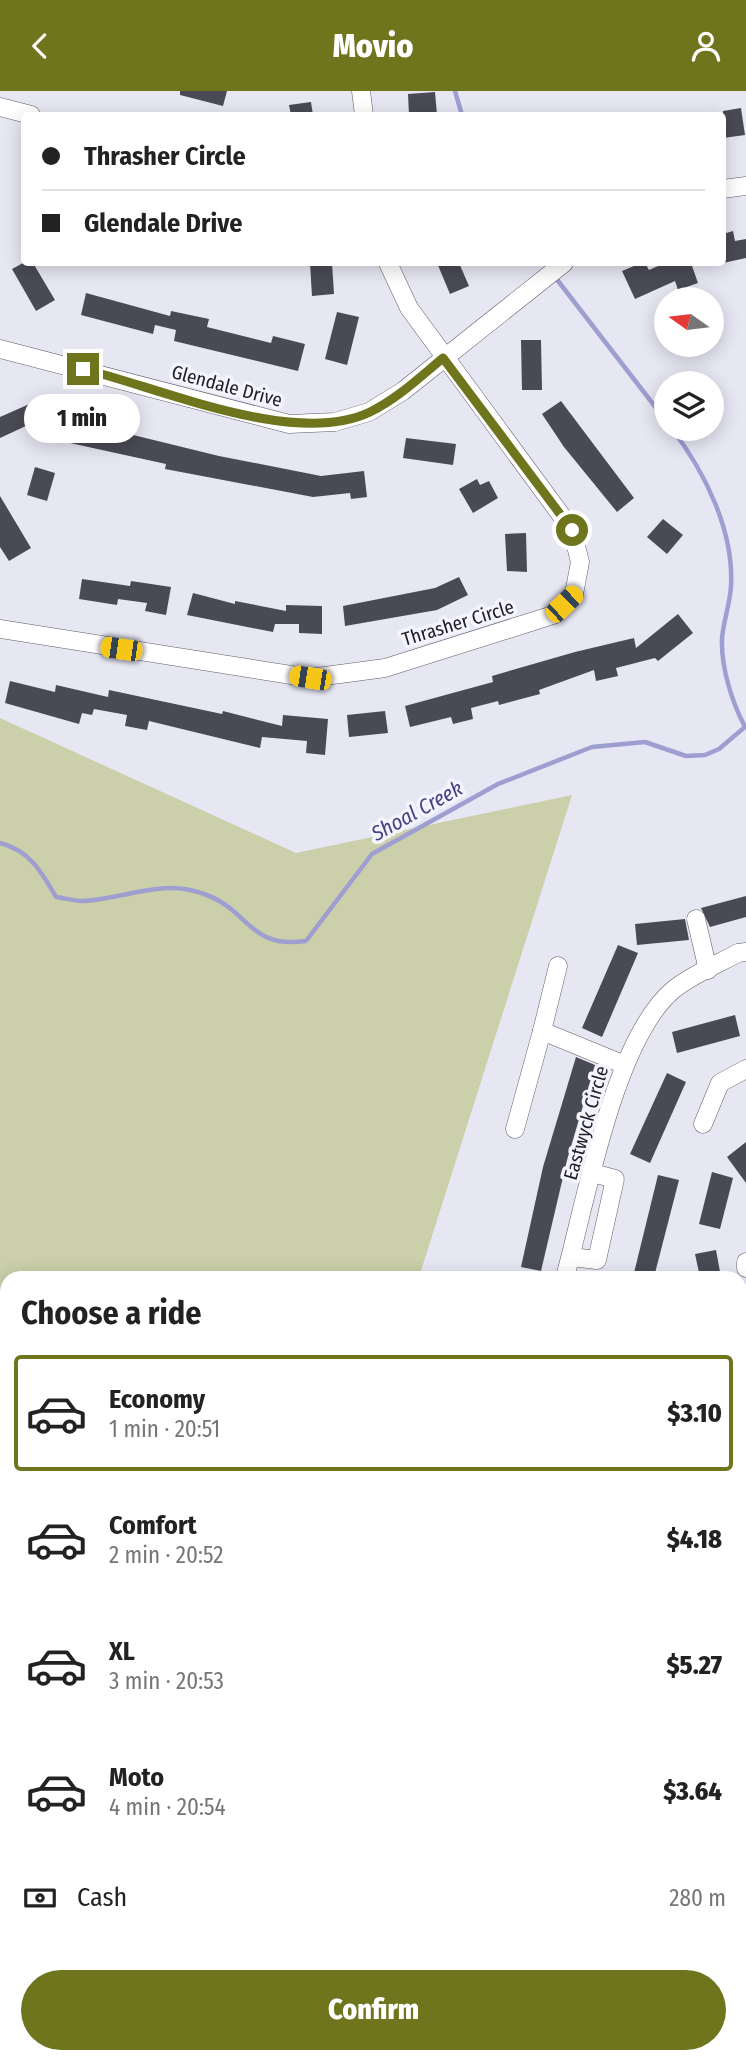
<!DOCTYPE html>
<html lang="en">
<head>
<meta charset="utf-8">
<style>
	:root { --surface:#fff; --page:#f6f6f6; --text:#222; --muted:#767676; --line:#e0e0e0; --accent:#6e751d }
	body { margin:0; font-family:"Fira Sans Condensed",sans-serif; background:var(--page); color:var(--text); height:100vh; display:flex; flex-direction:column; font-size:26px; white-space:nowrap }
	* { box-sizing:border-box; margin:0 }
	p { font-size:23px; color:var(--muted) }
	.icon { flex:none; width:38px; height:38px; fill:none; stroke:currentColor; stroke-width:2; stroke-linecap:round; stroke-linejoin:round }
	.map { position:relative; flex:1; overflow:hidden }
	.panel { position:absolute; left:0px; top:1180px; width:747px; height:793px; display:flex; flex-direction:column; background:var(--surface); border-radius:21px 21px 0 0; box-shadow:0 4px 18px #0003 }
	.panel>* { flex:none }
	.hud { position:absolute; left:21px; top:21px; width:705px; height:154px; border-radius:7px; box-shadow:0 4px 18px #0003; display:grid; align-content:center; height:154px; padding:0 21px; background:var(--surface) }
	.needle { width:46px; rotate:284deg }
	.buttons { position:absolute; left:654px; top:196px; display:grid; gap:14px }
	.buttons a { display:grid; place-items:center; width:70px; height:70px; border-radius:50%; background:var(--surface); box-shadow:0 4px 18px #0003; font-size:35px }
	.end { position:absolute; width:32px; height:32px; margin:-16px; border:9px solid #6e751d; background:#fff; box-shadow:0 0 0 4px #fff }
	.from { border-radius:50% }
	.bubble { position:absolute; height:49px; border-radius:24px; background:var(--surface); box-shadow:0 4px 18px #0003; font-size:23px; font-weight:800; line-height:49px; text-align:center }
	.car { position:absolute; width:21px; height:42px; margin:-21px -10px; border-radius:9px; box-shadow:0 0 5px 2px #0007; background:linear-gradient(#f5c518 24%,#345 0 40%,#f5c518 0 76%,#345 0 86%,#f5c518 0) }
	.hud b { display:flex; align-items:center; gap:24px; height:66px; font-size:26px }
	.hud b+b { border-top:2px solid var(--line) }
	.hud i { width:18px; height:18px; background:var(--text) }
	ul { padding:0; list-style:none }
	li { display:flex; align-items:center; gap:21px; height:116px; margin:0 14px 10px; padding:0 7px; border:4px solid transparent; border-radius:7px }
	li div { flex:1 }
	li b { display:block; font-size:26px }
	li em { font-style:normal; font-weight:800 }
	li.active { border-color:var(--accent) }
	li>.icon { width:63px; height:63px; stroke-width:1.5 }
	h2 { padding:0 21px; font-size:32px; line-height:84px }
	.pay { display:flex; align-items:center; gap:18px; height:77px; padding:0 21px; font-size:26px }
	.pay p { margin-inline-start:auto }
	.primary-button { display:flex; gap:14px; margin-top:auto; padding:14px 21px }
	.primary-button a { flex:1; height:80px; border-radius:42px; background:var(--accent); color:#fff; font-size:28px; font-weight:800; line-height:80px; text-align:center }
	header { display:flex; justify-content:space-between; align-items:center; height:91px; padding:0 21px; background:var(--accent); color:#fff; font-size:32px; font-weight:800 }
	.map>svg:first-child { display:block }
	.green { fill:#cbd0ab }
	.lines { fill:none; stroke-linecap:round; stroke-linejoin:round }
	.stream { stroke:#9e9ed1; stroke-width:4.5 }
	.building { fill:#4a4a55 }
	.lane-casing { stroke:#5c5d67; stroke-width:10 }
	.street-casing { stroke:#5c5d67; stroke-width:19 }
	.lane { stroke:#fff; stroke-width:9 }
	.street { stroke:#fff; stroke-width:18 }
	.route { stroke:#6e751d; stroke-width:9 }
	.labels { text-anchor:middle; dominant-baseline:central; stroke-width:7; stroke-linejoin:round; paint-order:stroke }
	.street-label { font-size:19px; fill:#202025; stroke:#f4f4fe }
	.water-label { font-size:21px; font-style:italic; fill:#464181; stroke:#f4f4fe }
</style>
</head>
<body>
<header><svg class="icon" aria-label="back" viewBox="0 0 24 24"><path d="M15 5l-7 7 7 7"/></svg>Movio<svg class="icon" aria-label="person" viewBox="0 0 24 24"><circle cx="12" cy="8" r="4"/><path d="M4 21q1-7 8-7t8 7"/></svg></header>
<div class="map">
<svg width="746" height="1972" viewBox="0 0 746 1972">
	<rect width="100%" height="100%" fill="#e6e7f3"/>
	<polygon class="green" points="0,627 296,762 572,704 419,1186 7,1186 7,1853 0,1868"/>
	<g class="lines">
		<g class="stream">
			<polyline points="455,0 462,24"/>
			<polyline points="555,186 667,331"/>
			<path d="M 672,338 C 705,381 734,440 731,495 C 730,513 723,531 722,548 C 721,577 732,611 745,636"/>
			<path d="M 0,752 C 30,760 41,780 56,806 C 64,807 74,810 83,810 C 125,808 162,787 204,803 C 250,819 248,858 306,850 L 372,763 L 498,693 L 592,656 L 645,651 L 686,665 L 705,664 L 719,658 L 745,636"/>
		</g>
	</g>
	<g class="building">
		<polygon points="180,0 227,0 223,15 180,4"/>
		<polygon points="435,1 437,24 409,24 408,3"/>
		<polygon points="311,11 313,24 291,24 289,14"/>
		<polygon points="741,17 745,44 723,47 723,20"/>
		<polygon points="733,140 735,150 746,148 746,167 723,172 723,143"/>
		<polygon points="23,172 33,172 55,209 36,220 12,178"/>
		<polygon points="310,172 332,172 334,203 312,205"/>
		<polygon points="437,172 459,172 469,195 450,203"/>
		<polygon points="641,172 645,172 649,179 665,172 691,172 698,192 678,199 675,190 635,208 622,180"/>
		<polygon points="86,202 170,225 171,220 209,228 207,236 271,252 273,245 305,253 298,280 174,250 176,239 155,234 153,243 81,224"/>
		<polygon points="337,221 359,226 347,274 325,268"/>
		<polygon points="521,249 541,249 542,299 522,299"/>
		<polygon points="561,310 634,407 617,421 564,356 542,323"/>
		<polygon points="34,311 41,328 0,347 0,326"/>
		<polygon points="76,330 219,365 321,385 364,380 367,406 351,408 350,402 313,406 165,378 166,373 70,352"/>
		<polygon points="406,347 456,353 453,374 403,367"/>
		<polygon points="35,376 55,382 47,410 27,404"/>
		<polygon points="477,388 480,394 489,390 498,407 473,422 459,398"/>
		<polygon points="0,405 31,457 9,470 0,456"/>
		<polygon points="663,428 683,444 667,463 647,446"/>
		<polygon points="526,442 527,481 507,480 505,443"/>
		<polygon points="459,486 468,504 437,519 345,535 343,515 435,497"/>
		<polygon points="82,488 130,495 131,490 171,496 166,524 145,520 147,512 118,508 117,514 79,508"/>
		<polygon points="193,502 235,513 235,510 286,520 286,514 322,515 322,543 299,542 299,533 275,533 273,541 187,524"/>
		<polygon points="678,523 693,542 658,570 655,567 616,577 618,585 596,590 594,579 539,599 540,603 499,614 498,610 471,617 473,628 453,633 451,626 410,636 405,615 493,591 492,585 575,561 634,547 636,557"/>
		<polygon points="10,590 55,601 56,594 108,606 109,599 222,623 223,620 282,635 283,624 328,628 325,664 306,662 307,650 262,646 260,657 149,630 147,639 125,635 127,624 94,618 92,624 82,622 79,633 5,612"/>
		<polygon points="385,620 388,642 349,646 347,624"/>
		<polygon points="746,805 746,826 710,836 701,817"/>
		<polygon points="685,828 689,849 637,854 635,833"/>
		<polygon points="618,854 638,862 602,946 582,937"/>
		<polygon points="735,924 740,945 677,962 672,941"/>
		<polygon points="576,966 595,974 567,1069 541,1180 521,1176 543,1076"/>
		<polygon points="667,982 686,991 650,1072 630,1063"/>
		<polygon points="746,1051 746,1092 727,1066"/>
		<polygon points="712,1081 733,1087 720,1138 699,1133"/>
		<polygon points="658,1084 679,1089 654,1186 633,1186"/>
		<polygon points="716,1159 721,1186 700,1186 695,1163"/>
	</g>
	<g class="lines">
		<g class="lane-casing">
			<polyline id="lane" points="0,1889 7,1893"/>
		</g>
		<g class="street-casing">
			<g id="street">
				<polyline points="361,0 364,24"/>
				<polyline points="0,16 31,24"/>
				<polyline points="723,98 746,95"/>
				<polyline points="0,258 289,333 335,331 369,321 403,300 564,172"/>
				<polyline points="0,538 310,587 385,577 553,524 574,503 580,471 572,439 409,217 388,172"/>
				<polyline points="696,828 708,879"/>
				<polyline points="558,875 542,940 625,974"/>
				<polyline points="703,1033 720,992 746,978"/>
				<polyline points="515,1038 542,940"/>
				<polyline points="571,1166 597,1169 615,1088 593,1082"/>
				<polyline points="746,1171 746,1177"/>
				<path d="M 565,1186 C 586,1110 614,949 673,899 C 691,884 718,873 738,862 L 746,861"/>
				<polyline points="740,1294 746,1275"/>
				<polyline points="740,1343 746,1345"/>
				<polyline points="740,1516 740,1534"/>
				<polyline points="740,1623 746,1631"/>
				<polyline points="740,1779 746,1756"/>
				<polyline points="0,1875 7,1861"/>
				<polyline points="740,1935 746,1936"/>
				<polyline points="624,1967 646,1972"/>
				<polyline points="221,1972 223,1965"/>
				<polyline points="698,1972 700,1965"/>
			</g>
		</g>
		<use href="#lane" class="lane"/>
		<use href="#street" class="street"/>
	</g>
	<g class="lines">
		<path class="route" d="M 83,278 C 161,297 295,357 370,321 C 397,308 420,286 443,267 L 572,439"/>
	</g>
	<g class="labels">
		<g class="street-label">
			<text transform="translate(227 295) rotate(15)">Glendale Drive</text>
			<text transform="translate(458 532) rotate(-17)">Thrasher Circle</text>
			<text transform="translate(586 1032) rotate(-74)">Eastwyck Circle</text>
		</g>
		<g class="water-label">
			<text transform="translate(417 720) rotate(-29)">Shoal Creek</text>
		</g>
	</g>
</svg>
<div class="buttons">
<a><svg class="needle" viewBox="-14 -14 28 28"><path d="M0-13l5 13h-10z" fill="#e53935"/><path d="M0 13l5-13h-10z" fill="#767676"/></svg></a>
<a><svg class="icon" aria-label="layers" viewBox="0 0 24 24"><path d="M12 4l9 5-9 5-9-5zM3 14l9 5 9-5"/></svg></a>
</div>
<i class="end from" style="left:572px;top:439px"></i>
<i class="end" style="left:83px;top:278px"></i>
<div class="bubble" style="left:24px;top:303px;width:116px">1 min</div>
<i class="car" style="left:564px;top:513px;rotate:46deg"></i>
<i class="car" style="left:121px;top:558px;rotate:278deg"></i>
<i class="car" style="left:310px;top:587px;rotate:279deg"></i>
<div class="hud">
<b><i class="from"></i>Thrasher Circle</b>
<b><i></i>Glendale Drive</b>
</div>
<section class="panel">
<h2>Choose a ride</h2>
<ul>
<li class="active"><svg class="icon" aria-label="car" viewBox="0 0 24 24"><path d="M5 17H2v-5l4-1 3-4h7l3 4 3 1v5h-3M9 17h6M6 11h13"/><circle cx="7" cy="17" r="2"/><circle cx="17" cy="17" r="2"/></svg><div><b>Economy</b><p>1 min · 20:51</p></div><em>$3.10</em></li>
<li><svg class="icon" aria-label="car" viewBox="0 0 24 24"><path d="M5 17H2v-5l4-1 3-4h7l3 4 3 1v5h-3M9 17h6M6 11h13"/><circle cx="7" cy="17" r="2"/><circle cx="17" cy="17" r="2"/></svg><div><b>Comfort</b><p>2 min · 20:52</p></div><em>$4.18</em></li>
<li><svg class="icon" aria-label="car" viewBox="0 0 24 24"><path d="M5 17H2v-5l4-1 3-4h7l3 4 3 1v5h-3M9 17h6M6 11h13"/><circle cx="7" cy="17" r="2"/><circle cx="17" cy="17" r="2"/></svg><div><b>XL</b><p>3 min · 20:53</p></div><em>$5.27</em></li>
<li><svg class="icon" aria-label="car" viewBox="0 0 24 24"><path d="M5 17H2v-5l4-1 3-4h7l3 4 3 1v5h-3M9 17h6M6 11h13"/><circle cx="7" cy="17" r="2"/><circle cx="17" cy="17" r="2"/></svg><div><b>Moto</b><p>4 min · 20:54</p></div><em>$3.64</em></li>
</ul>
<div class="pay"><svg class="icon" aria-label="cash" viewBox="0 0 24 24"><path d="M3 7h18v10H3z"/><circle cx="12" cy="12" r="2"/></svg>Cash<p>280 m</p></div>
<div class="primary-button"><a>Confirm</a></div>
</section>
</div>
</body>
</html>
